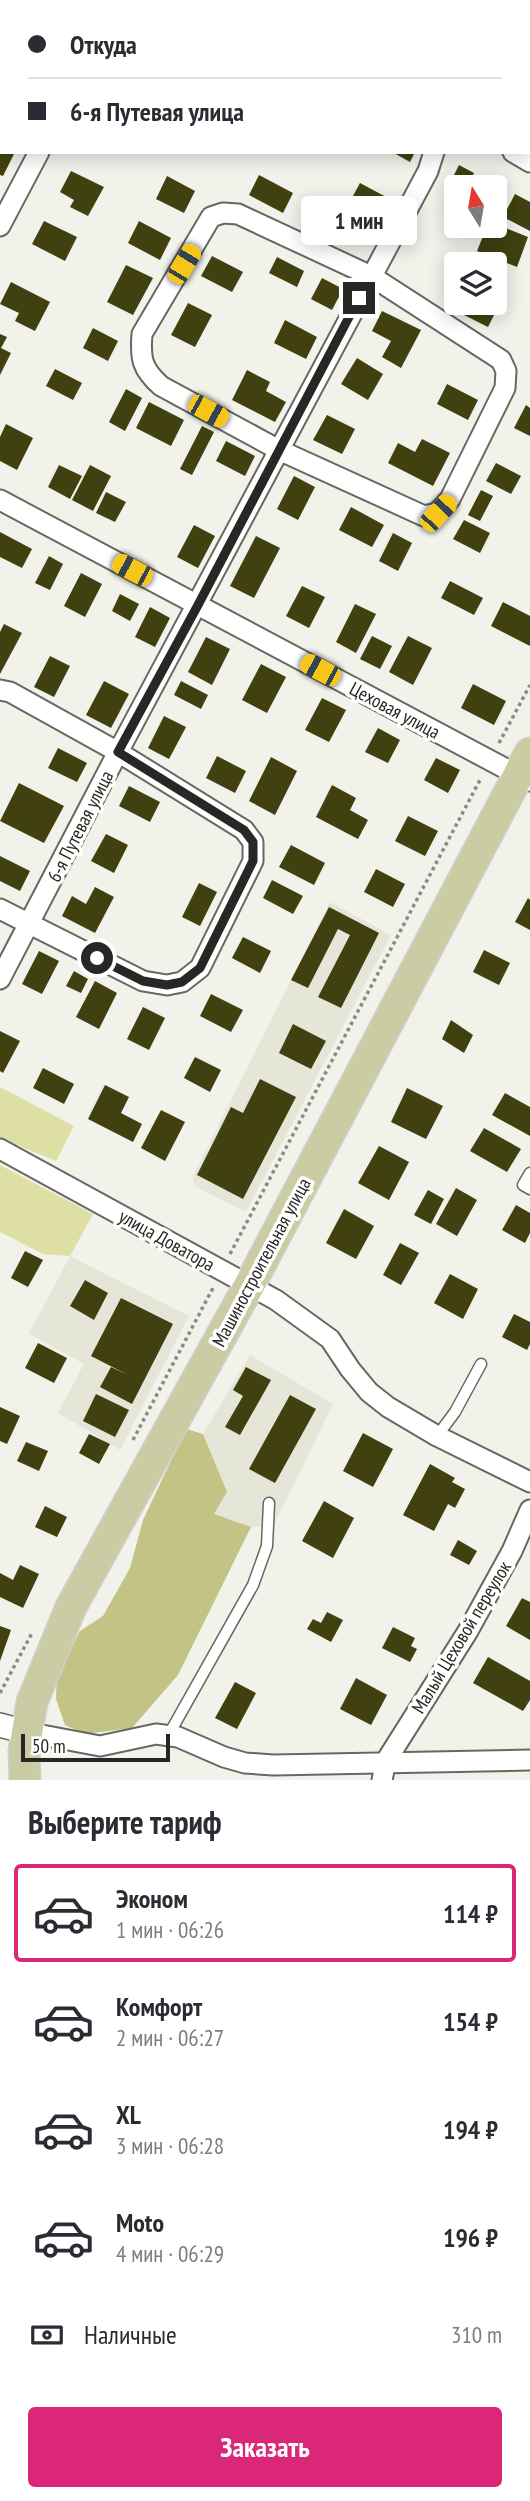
<!DOCTYPE html>
<html lang="ru">
<head>
<meta charset="utf-8">
<style>
	:root { --surface:#fff; --page:#f2f2f3; --text:#2b2b33; --muted:#7c7c81; --line:#e1e1e2; --accent:#db2777 }
	body { margin:0; font-family:"PT Sans Narrow",sans-serif; background:var(--page); color:var(--text); height:100vh; display:flex; flex-direction:column; font-size:26px; white-space:nowrap }
	* { box-sizing:border-box; margin:0 }
	p { font-size:23px; color:var(--muted) }
	.icon { flex:none; width:38px; height:38px; fill:none; stroke:currentColor; stroke-width:2; stroke-linecap:round; stroke-linejoin:round }
	.map { position:relative; height:1780px; overflow:hidden }
	.side { display:flex; flex-direction:column; background:var(--surface); flex:1 }
	.side>* { flex:none }
	.guide { position:absolute; left:0px; top:0px; width:530px; height:154px; box-shadow:0 4px 18px #0003; display:grid; align-content:center; height:154px; padding:0 28px; background:var(--surface) }
	.needle { width:46px; rotate:349deg }
	.fabs { position:absolute; left:444px; top:175px; display:grid; gap:14px }
	.fabs a { display:grid; place-items:center; width:63px; height:63px; border-radius:7px; background:var(--surface); box-shadow:0 4px 18px #0003; font-size:35px }
	.scale { position:absolute; left:21px; bottom:18px; width:149px; box-sizing:border-box; padding-left:7px; border:4px solid #272825; border-top:0; font-size:19px; line-height:24px; white-space:nowrap; color:#272825; -webkit-text-stroke:5px #fffffe; paint-order:stroke }
	.end { position:absolute; width:32px; height:32px; margin:-16px; border:9px solid #272825; background:#fff; box-shadow:0 0 0 4px #fff }
	.from { border-radius:50% }
	.bubble { position:absolute; height:49px; border-radius:7px; background:var(--surface); box-shadow:0 4px 18px #0003; font-size:23px; font-weight:800; line-height:49px; text-align:center }
	.car { position:absolute; width:21px; height:42px; margin:-21px -10px; border-radius:9px; box-shadow:0 0 5px 2px #0007; background:linear-gradient(#f5c518 24%,#345 0 40%,#f5c518 0 76%,#345 0 86%,#f5c518 0) }
	.guide b { display:flex; align-items:center; gap:24px; height:66px; font-size:26px }
	.guide b+b { border-top:2px solid var(--line) }
	.guide i { width:18px; height:18px; background:var(--text) }
	ul { padding:0; list-style:none }
	li { display:flex; align-items:center; gap:21px; height:98px; margin:0 14px 10px; padding:0 14px; border:4px solid transparent; border-radius:7px }
	li div { flex:1 }
	li b { display:block; font-size:26px }
	li em { font-style:normal; font-weight:800 }
	li.current { border-color:var(--accent) }
	li>.icon { width:63px; height:63px; stroke-width:1.5 }
	h2 { padding:0 28px; font-size:32px; line-height:84px }
	.pay { display:flex; align-items:center; gap:18px; height:77px; padding:0 28px; font-size:26px }
	.pay p { margin-inline-start:auto }
	.button { display:flex; gap:14px; margin-top:auto; padding:14px 28px }
	.button a { flex:1; height:80px; border-radius:7px; background:var(--accent); color:#fff; font-size:28px; font-weight:800; line-height:80px; text-align:center }
	.map>svg:first-child { display:block }
	.built { fill:#e5e6d7 }
	.green { fill:#dee0a3 }
	.forest { fill:#c2c384 }
	.lines { fill:none; stroke-linecap:round; stroke-linejoin:round }
	.stream { stroke:#acad6f; stroke-width:6 }
	.building { fill:#404010 }
	.service-casing { stroke:#686862; stroke-width:13 }
	.minor-casing { stroke:#686862; stroke-width:23 }
	.tertiary-casing { stroke:#686862; stroke-width:26 }
	.primary-casing { stroke:#cfd0cf; stroke-width:33 }
	.path { stroke:#8a8b85; stroke-width:3.5; stroke-dasharray:3.5 3.5; stroke-linecap:butt }
	.service { stroke:#fff; stroke-width:10 }
	.minor { stroke:#fff; stroke-width:19 }
	.tertiary { stroke:#fff; stroke-width:23 }
	.primary { stroke:#cbcca3; stroke-width:30 }
	.route { stroke:#272825; stroke-width:9 }
	.labels { text-anchor:middle; dominant-baseline:central; stroke-width:7; stroke-linejoin:round; paint-order:stroke }
	.street-label { font-size:19px; fill:#272825; stroke:#fffffe }
</style>
</head>
<body>
<div class="map">
<svg width="530" height="1780" viewBox="0 0 530 1780">
	<rect width="100%" height="100%" fill="#f1f2ea"/>
	<g class="built">
		<polygon points="330,902 391,935 246,1212 194,1186 193,1176"/>
		<polygon points="70,1256 189,1316 120,1450 58,1413 84,1364 29,1334"/>
		<polygon points="250,1355 333,1404 274,1525 251,1527 213,1514 227,1492 203,1434"/>
	</g>
	<g class="green">
		<polygon points="0,1087 74,1126 56,1161 0,1138"/>
		<polygon points="0,1165 93,1214 70,1256 43,1254 0,1232"/>
	</g>
	<polygon class="forest" points="186,1429 203,1434 227,1492 214,1514 251,1527 178,1675 132,1728 85,1734 65,1725 56,1699 57,1675 80,1631 103,1616 130,1568 143,1520"/>
	<g class="lines">
		<polyline class="stream" points="528,144 530,145"/>
	</g>
	<g class="building">
		<polygon points="0,152 14,154 3,176 0,175"/>
		<polygon points="392,152 415,152 410,162"/>
		<polygon points="459,165 474,173 467,187 451,181"/>
		<polygon points="71,171 104,187 88,216 70,207 74,200 60,192"/>
		<polygon points="259,175 293,193 283,213 249,195"/>
		<polygon points="167,176 195,191 184,213 156,199"/>
		<polygon points="360,183 388,198 375,222 347,207"/>
		<polygon points="515,194 530,202 530,231 503,217"/>
		<polygon points="44,221 77,237 65,261 32,244"/>
		<polygon points="139,221 171,238 160,260 128,243"/>
		<polygon points="495,224 528,237 517,267 477,251 487,226 495,226"/>
		<polygon points="212,256 243,272 232,292 201,276"/>
		<polygon points="277,257 304,271 297,287 269,273"/>
		<polygon points="126,265 153,278 133,315 107,302"/>
		<polygon points="322,278 343,289 332,310 311,299"/>
		<polygon points="11,282 50,302 35,331 15,321 19,313 0,304"/>
		<polygon points="495,295 502,299 488,327 460,313 466,303 495,303"/>
		<polygon points="188,303 212,315 195,347 171,335"/>
		<polygon points="382,311 421,330 401,368 382,357 391,341 372,331"/>
		<polygon points="285,320 317,337 306,359 274,343"/>
		<polygon points="93,328 118,341 108,361 83,348"/>
		<polygon points="0,334 7,337 1,348 11,353 0,375"/>
		<polygon points="357,358 383,374 368,400 341,384"/>
		<polygon points="55,369 82,383 73,400 46,386"/>
		<polygon points="247,370 270,382 266,391 286,402 275,422 232,400"/>
		<polygon points="447,384 478,400 468,420 437,404"/>
		<polygon points="126,389 142,398 125,431 109,422"/>
		<polygon points="149,402 184,420 171,446 136,428"/>
		<polygon points="526,405 530,408 530,436 514,428"/>
		<polygon points="327,415 355,429 342,454 313,440"/>
		<polygon points="6,424 33,438 17,470 0,461 0,437"/>
		<polygon points="202,426 214,432 192,475 180,469"/>
		<polygon points="422,439 450,453 433,486 388,463 398,443 415,452"/>
		<polygon points="226,441 255,456 245,476 216,461"/>
		<polygon points="496,463 521,476 511,494 486,481"/>
		<polygon points="59,465 82,476 70,499 48,487"/>
		<polygon points="90,465 111,476 93,511 72,500"/>
		<polygon points="294,476 315,487 298,520 277,509"/>
		<polygon points="481,490 493,496 480,521 468,515"/>
		<polygon points="106,492 126,502 115,522 96,513"/>
		<polygon points="351,507 384,525 372,547 339,530"/>
		<polygon points="464,520 490,533 480,553 453,539"/>
		<polygon points="194,525 215,536 198,568 177,557"/>
		<polygon points="0,532 32,549 22,568 0,557"/>
		<polygon points="393,533 412,543 398,571 379,561"/>
		<polygon points="256,536 280,548 254,598 230,586"/>
		<polygon points="49,556 63,564 50,590 35,583"/>
		<polygon points="81,573 102,584 85,617 64,606"/>
		<polygon points="450,581 483,598 474,615 441,598"/>
		<polygon points="302,586 325,597 309,628 286,616"/>
		<polygon points="120,594 139,604 130,621 112,611"/>
		<polygon points="503,602 530,616 530,646 491,626"/>
		<polygon points="355,604 376,614 356,653 336,642"/>
		<polygon points="150,607 170,618 155,647 135,637"/>
		<polygon points="4,624 22,633 0,674 0,632"/>
		<polygon points="372,636 392,646 380,669 360,659"/>
		<polygon points="408,636 432,648 413,685 389,672"/>
		<polygon points="206,637 230,649 212,685 188,672"/>
		<polygon points="50,656 70,666 54,697 34,687"/>
		<polygon points="261,664 286,677 267,713 242,700"/>
		<polygon points="104,681 129,694 111,728 86,715"/>
		<polygon points="181,681 208,695 201,709 174,695"/>
		<polygon points="473,684 506,701 494,725 461,708"/>
		<polygon points="322,698 346,710 329,742 305,730"/>
		<polygon points="164,716 186,727 169,759 148,748"/>
		<polygon points="378,728 400,740 388,763 365,752"/>
		<polygon points="58,748 87,763 77,782 48,768"/>
		<polygon points="217,756 246,771 235,793 206,778"/>
		<polygon points="271,757 297,771 275,815 249,801"/>
		<polygon points="436,758 460,770 448,793 424,780"/>
		<polygon points="19,783 64,806 44,843 0,821"/>
		<polygon points="332,785 356,798 350,810 368,820 358,839 316,817"/>
		<polygon points="129,786 160,802 150,822 119,806"/>
		<polygon points="408,816 438,831 425,856 395,841"/>
		<polygon points="106,834 128,845 114,873 91,861"/>
		<polygon points="291,845 325,863 314,885 279,867"/>
		<polygon points="0,856 30,871 20,891 0,881"/>
		<polygon points="376,869 405,884 393,907 364,892"/>
		<polygon points="272,880 303,896 293,914 263,898"/>
		<polygon points="199,883 217,892 200,926 182,917"/>
		<polygon points="95,887 114,897 95,933 62,916 72,896 86,904"/>
		<polygon points="528,898 530,900 530,930 515,922"/>
		<polygon points="329,907 379,933 341,1008 318,997 350,935 338,929 308,988 291,980"/>
		<polygon points="243,937 271,951 260,973 232,958"/>
		<polygon points="484,950 510,963 499,985 473,972"/>
		<polygon points="39,951 59,961 42,994 22,984"/>
		<polygon points="74,971 88,979 81,993 66,986"/>
		<polygon points="95,981 117,993 99,1029 76,1017"/>
		<polygon points="211,994 243,1010 231,1032 200,1016"/>
		<polygon points="143,1007 165,1018 149,1050 127,1039"/>
		<polygon points="451,1020 473,1035 464,1053 442,1039"/>
		<polygon points="293,1024 326,1041 311,1069 279,1053"/>
		<polygon points="0,1031 20,1041 3,1073 0,1071"/>
		<polygon points="195,1057 221,1070 210,1092 184,1078"/>
		<polygon points="43,1068 74,1084 64,1104 33,1088"/>
		<polygon points="260,1079 296,1097 243,1199 197,1175 231,1107 243,1113"/>
		<polygon points="105,1085 129,1097 121,1113 142,1124 133,1142 88,1119"/>
		<polygon points="407,1088 443,1106 426,1139 391,1122"/>
		<polygon points="505,1093 530,1107 530,1136 492,1115"/>
		<polygon points="161,1110 185,1122 165,1161 141,1148"/>
		<polygon points="484,1128 521,1149 507,1172 470,1151"/>
		<polygon points="379,1146 409,1162 389,1200 358,1183"/>
		<polygon points="456,1188 477,1200 457,1236 436,1224"/>
		<polygon points="428,1190 444,1199 431,1224 414,1215"/>
		<polygon points="516,1205 530,1213 530,1233 525,1243 502,1230"/>
		<polygon points="344,1209 374,1226 356,1259 326,1243"/>
		<polygon points="400,1243 419,1253 401,1285 383,1275"/>
		<polygon points="25,1251 43,1260 28,1287 11,1278"/>
		<polygon points="450,1274 478,1289 463,1319 434,1303"/>
		<polygon points="85,1280 108,1293 94,1320 70,1306"/>
		<polygon points="121,1298 173,1324 132,1404 100,1387 111,1367 128,1375 91,1356"/>
		<polygon points="514,1314 530,1322 530,1344 527,1350 502,1337"/>
		<polygon points="38,1343 67,1358 54,1383 25,1368"/>
		<polygon points="246,1367 271,1380 240,1435 225,1427 243,1396 233,1390"/>
		<polygon points="96,1394 129,1410 115,1437 83,1421"/>
		<polygon points="290,1395 316,1409 275,1483 249,1469"/>
		<polygon points="0,1407 20,1416 7,1444 0,1441"/>
		<polygon points="363,1433 393,1449 373,1487 343,1471"/>
		<polygon points="89,1434 110,1444 99,1464 79,1453"/>
		<polygon points="26,1442 48,1451 39,1471 17,1461"/>
		<polygon points="430,1464 455,1478 452,1482 465,1489 455,1508 448,1504 434,1531 403,1515"/>
		<polygon points="324,1501 354,1518 333,1558 302,1541"/>
		<polygon points="45,1506 67,1517 57,1537 35,1527"/>
		<polygon points="458,1540 477,1551 469,1565 450,1555"/>
		<polygon points="20,1565 39,1574 23,1608 0,1597 0,1573 13,1580"/>
		<polygon points="522,1598 530,1602 530,1640 506,1626"/>
		<polygon points="327,1612 343,1620 331,1642 307,1629 313,1619 321,1623"/>
		<polygon points="0,1626 11,1630 0,1661"/>
		<polygon points="393,1627 415,1638 411,1646 417,1649 410,1662 382,1648"/>
		<polygon points="488,1657 530,1681 530,1700 523,1711 473,1683"/>
		<polygon points="356,1678 387,1695 371,1725 340,1709"/>
		<polygon points="235,1682 256,1693 237,1729 215,1718"/>
	</g>
	<g class="lines">
		<g class="service-casing">
			<g id="service">
				<polyline points="530,1173 523,1185 530,1189"/>
				<polyline points="437,1436 455,1412 481,1364"/>
				<polyline points="168,1736 253,1585 267,1546 269,1503"/>
			</g>
		</g>
		<g class="minor-casing">
			<g id="minor">
				<polyline points="229,0 233,2"/>
				<polyline points="117,2 118,0"/>
				<polyline points="518,2 519,0"/>
				<polyline points="513,152 530,162"/>
				<path d="M 223,213 L 238,214 L 371,276 L 501,360 L 506,371 L 505,388 L 450,499 L 437,513 L 424,516 L 279,450 L 161,386 C 142,369 140,359 142,334 L 211,217 Z"/>
				<polyline points="0,226 39,152"/>
				<polyline points="0,500 529,781"/>
				<polyline points="0,690 10,692 118,752 244,830 253,842 253,861 200,968 182,982 167,985 143,981 0,909"/>
				<polyline points="0,979 118,752 428,171 434,152"/>
				<polyline points="0,1149 276,1300 330,1339 350,1369 369,1392 388,1407 437,1436 530,1482"/>
				<polyline points="26,1732 100,1746 156,1734 178,1737 224,1757 245,1763 273,1765 530,1760"/>
				<polyline points="382,1780 386,1761 468,1631 512,1551 530,1510"/>
			</g>
		</g>
		<g class="tertiary-casing">
			<polyline id="tertiary" points="0,1725 26,1732"/>
		</g>
		<g class="primary-casing">
			<polyline id="primary" points="25,1780 24,1751 32,1702 71,1607 250,1284 530,753"/>
		</g>
		<g class="path">
			<polyline points="422,0 425,2"/>
			<polyline points="528,55 530,56"/>
			<polyline points="499,743 530,685"/>
			<polyline points="230,1254 481,778"/>
			<polyline points="133,1440 214,1286"/>
			<polyline points="0,1693 32,1633"/>
		</g>
		<use href="#service" class="service"/>
		<use href="#minor" class="minor"/>
		<use href="#tertiary" class="tertiary"/>
		<use href="#primary" class="primary"/>
	</g>
	<g class="lines">
		<polyline class="route" points="97,958 143,981 167,985 182,982 200,968 253,861 253,842 244,830 118,752 198,605 359,298"/>
	</g>
	<g class="labels">
		<g class="street-label">
			<text transform="translate(395 710) rotate(28)">Цеховая улица</text>
			<text transform="translate(80 826) rotate(-63)">6-я Путевая улица</text>
			<text transform="translate(167 1240) rotate(29)">улица Доватора</text>
			<text transform="translate(261 1262) rotate(-62)">Машиностроительная улица</text>
			<text transform="translate(461 1637) rotate(-59)">Малый Цеховой переулок</text>
		</g>
	</g>
</svg>
<div class="fabs">
<a><svg class="needle" viewBox="-14 -14 28 28"><path d="M0-13l5 13h-10z" fill="#e53935"/><path d="M0 13l5-13h-10z" fill="#7c7c81"/></svg></a>
<a><svg class="icon" aria-label="layers" viewBox="0 0 24 24"><path d="M12 4l9 5-9 5-9-5zM3 14l9 5 9-5"/></svg></a>
</div>
<div class="scale">50 m</div>
<i class="end from" style="left:97px;top:958px"></i>
<i class="end" style="left:359px;top:298px"></i>
<div class="bubble" style="left:301px;top:196px;width:116px">1 мин</div>
<i class="car" style="left:184px;top:264px;rotate:31deg"></i>
<i class="car" style="left:208px;top:411px;rotate:119deg"></i>
<i class="car" style="left:438px;top:513px;rotate:43deg"></i>
<i class="car" style="left:132px;top:570px;rotate:298deg"></i>
<i class="car" style="left:320px;top:670px;rotate:298deg"></i>
<div class="guide">
<b><i class="from"></i>Откуда</b>
<b><i></i>6-я Путевая улица</b>
</div>
</div>
<section class="side">
<h2>Выберите тариф</h2>
<ul>
<li class="current"><svg class="icon" aria-label="car" viewBox="0 0 24 24"><path d="M5 17H2v-5l4-1 3-4h7l3 4 3 1v5h-3M9 17h6M6 11h13"/><circle cx="7" cy="17" r="2"/><circle cx="17" cy="17" r="2"/></svg><div><b>Эконом</b><p>1 мин · 06:26</p></div><em>114 ₽</em></li>
<li><svg class="icon" aria-label="car" viewBox="0 0 24 24"><path d="M5 17H2v-5l4-1 3-4h7l3 4 3 1v5h-3M9 17h6M6 11h13"/><circle cx="7" cy="17" r="2"/><circle cx="17" cy="17" r="2"/></svg><div><b>Комфорт</b><p>2 мин · 06:27</p></div><em>154 ₽</em></li>
<li><svg class="icon" aria-label="car" viewBox="0 0 24 24"><path d="M5 17H2v-5l4-1 3-4h7l3 4 3 1v5h-3M9 17h6M6 11h13"/><circle cx="7" cy="17" r="2"/><circle cx="17" cy="17" r="2"/></svg><div><b>XL</b><p>3 мин · 06:28</p></div><em>194 ₽</em></li>
<li><svg class="icon" aria-label="car" viewBox="0 0 24 24"><path d="M5 17H2v-5l4-1 3-4h7l3 4 3 1v5h-3M9 17h6M6 11h13"/><circle cx="7" cy="17" r="2"/><circle cx="17" cy="17" r="2"/></svg><div><b>Moto</b><p>4 мин · 06:29</p></div><em>196 ₽</em></li>
</ul>
<div class="pay"><svg class="icon" aria-label="cash" viewBox="0 0 24 24"><path d="M3 7h18v10H3z"/><circle cx="12" cy="12" r="2"/></svg>Наличные<p>310 m</p></div>
<div class="button"><a>Заказать</a></div>
</section>
</body>
</html>
